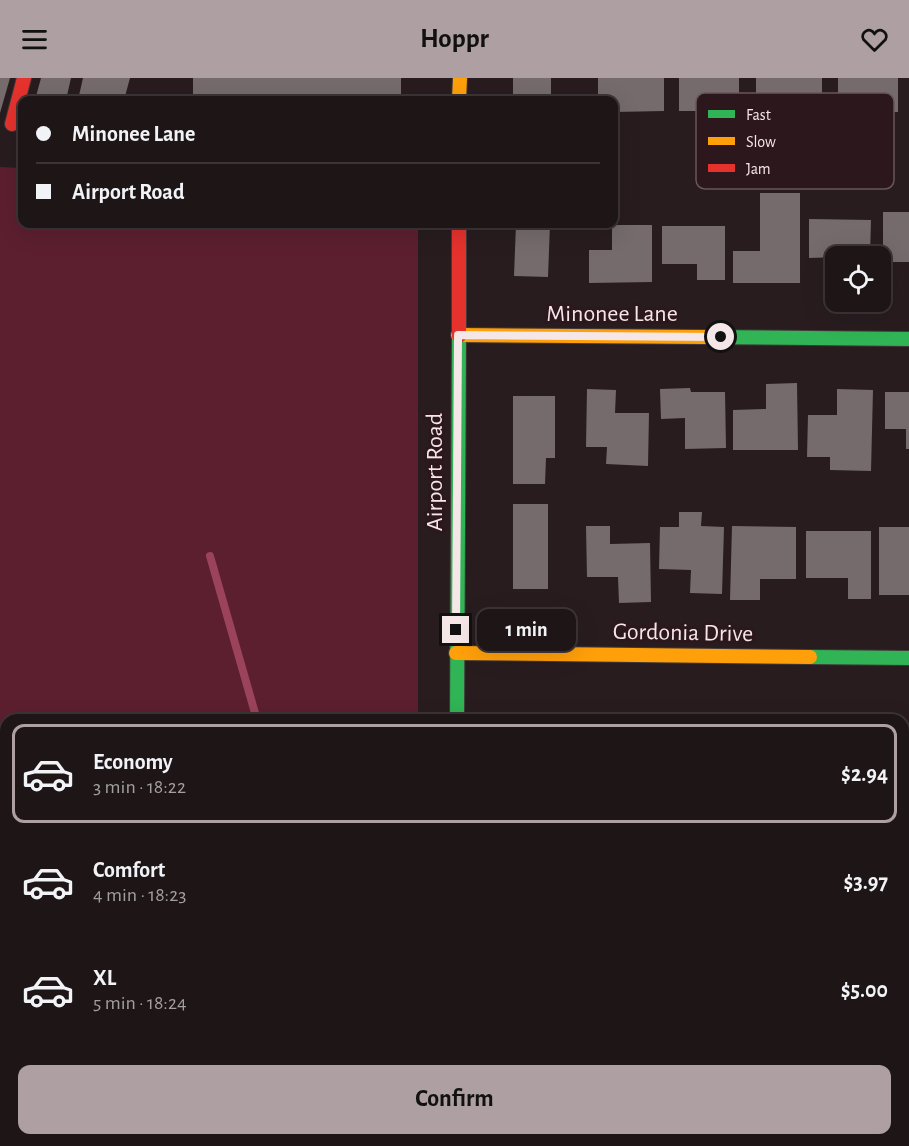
<!DOCTYPE html>
<html lang="en">
<head>
<meta charset="utf-8">
<style>
	:root { --surface:#1e1517; --page:#2b2224; --text:#f1f3f6; --muted:#a19fa1; --line:#3c3436; --accent:#ad9fa2 }
	body { margin:0; font-family:"Alegreya Sans",sans-serif; background:var(--page); color:var(--text); height:100vh; display:flex; flex-direction:column; font-size:22px; white-space:nowrap }
	* { box-sizing:border-box; margin:0 }
	p { font-size:20px; color:var(--muted) }
	.icon { flex:none; width:33px; height:33px; fill:none; stroke:currentColor; stroke-width:2; stroke-linecap:round; stroke-linejoin:round }
	.map { position:relative; flex:1; overflow:hidden }
	.drawer { position:absolute; left:0px; top:636px; width:909px; height:432px; display:flex; flex-direction:column; background:var(--surface); border-radius:18px 18px 0 0; box-shadow:0 6px 24px #0002,0 0 0 2px var(--line) }
	.drawer>* { flex:none }
	.guide { position:absolute; left:18px; top:18px; width:600px; height:132px; border-radius:12px; box-shadow:0 6px 24px #0002,0 0 0 2px var(--line); display:grid; align-content:center; height:132px; padding:0 18px; background:var(--surface) }
	.controls { position:absolute; left:825px; top:168px; display:grid; gap:12px }
	.controls a { display:grid; place-items:center; width:66px; height:66px; border-radius:12px; background:var(--surface); box-shadow:0 6px 24px #0002,0 0 0 2px var(--line); font-size:30px }
	.end { position:absolute; width:27px; height:27px; margin:-14px; border:8px solid #f5e6e8; background:#111; box-shadow:0 0 0 3px #111 }
	.from { border-radius:50% }
	.bubble { position:absolute; height:42px; border-radius:12px; background:var(--surface); box-shadow:0 6px 24px #0002,0 0 0 2px var(--line); font-size:20px; font-weight:700; line-height:42px; text-align:center }
	.guide b { display:flex; align-items:center; gap:21px; height:57px; font-size:22px }
	.guide b+b { border-top:2px solid var(--line) }
	.guide i { width:15px; height:15px; background:var(--text) }
	ul { padding:10px 0 0; list-style:none }
	li { display:flex; align-items:center; gap:18px; height:99px; margin:0 12px 9px; padding:0 6px; border:3px solid transparent; border-radius:12px }
	li div { flex:1 }
	li b { display:block; font-size:22px }
	li em { font-style:normal; font-weight:700 }
	li.current { border-color:var(--accent) }
	li>.icon { width:54px; height:54px; stroke-width:1.5 }
	.primary-button { display:flex; gap:12px; margin-top:auto; padding:12px 18px }
	.primary-button a { flex:1; height:69px; border-radius:12px; background:var(--accent); color:#111; font-size:24px; font-weight:700; line-height:69px; text-align:center }
	header { display:flex; justify-content:space-between; align-items:center; height:78px; padding:0 18px; background:var(--accent); color:#111; font-size:27px; font-weight:700 }
	.map>svg:first-child { display:block }
	.green { fill:#5c1f30 }
	.lines { fill:none; stroke-linecap:round; stroke-linejoin:round }
	.stream { stroke:#9b435a; stroke-width:8 }
	.building { fill:#756b6d }
	.street-casing { stroke:#413839; stroke-width:26 }
	.fast-casing { stroke:#413839; stroke-width:16 }
	.slow-casing { stroke:#413839; stroke-width:16 }
	.jam-casing { stroke:#413839; stroke-width:16 }
	.street { stroke:#5d5457; stroke-width:22 }
	.fast { stroke:#30b455; stroke-width:14 }
	.slow { stroke:#ff9f0a; stroke-width:14 }
	.jam { stroke:#e5322d; stroke-width:14 }
	.route { stroke:#f5e6e8; stroke-width:8 }
	.labels { text-anchor:middle; dominant-baseline:central; stroke-width:6; stroke-linejoin:round; paint-order:stroke }
	.street-label { font-size:24px; fill:#f5e6e8; stroke:#2c181c }
	.key { fill:#2c181c; stroke:#685659; stroke-width:1.5 }
	.key-label { font-size:16px; fill:#f5e6e8 }
</style>
</head>
<body>
<header><svg class="icon" aria-label="menu" viewBox="0 0 24 24"><path d="M4 6h16M4 12h16M4 18h16"/></svg>Hoppr<svg class="icon" aria-label="heart" viewBox="0 0 24 24"><path d="M12 20l-8-8c-3-5 5-10 8-4 3-6 11-1 8 4z"/></svg></header>
<div class="map">
<svg width="909" height="1068" viewBox="0 0 909 1068">
	<rect width="100%" height="100%" fill="#281c1f"/>
	<polygon class="green" points="0,89 22,90 22,146 418,146 418,642 6,642 6,1062 427,1062 427,1068 0,1068"/>
	<g class="lines">
		<g class="stream">
			<polyline points="210,478 257,642"/>
			<polyline points="376,1062 378,1068"/>
		</g>
	</g>
	<g class="building">
		<polygon points="0,0 10,0 0,35"/>
		<polygon points="41,0 71,0 66,22 35,22"/>
		<polygon points="83,0 130,0 124,22 78,22"/>
		<rect x="193" y="0" width="208" height="19"/>
		<rect x="513" y="0" width="38" height="22"/>
		<polygon points="598,0 664,0 664,33 614,34 614,22 598,22"/>
		<rect x="679" y="0" width="60" height="33"/>
		<rect x="756" y="0" width="66" height="37"/>
		<rect x="838" y="0" width="60" height="34"/>
		<polygon points="760,115 800,115 800,205 733,205 733,173 760,173"/>
		<rect x="883" y="134" width="26" height="50"/>
		<polygon points="809,141 871,142 870,178 809,180"/>
		<polygon points="516,146 550,146 548,199 514,198"/>
		<polygon points="612,147 652,147 652,204 589,205 589,172 612,172"/>
		<polygon points="662,148 725,148 725,202 697,202 697,186 662,186"/>
		<polygon points="797,305 798,372 733,372 733,332 766,331 766,306"/>
		<polygon points="690,310 691,314 725,314 726,370 685,371 685,340 661,341 660,311"/>
		<polygon points="587,311 616,312 615,335 649,335 648,388 606,386 607,369 586,369"/>
		<polygon points="837,311 873,312 871,393 830,392 830,379 807,379 808,337 837,337"/>
		<polygon points="885,314 909,314 909,371 906,371 906,351 885,351"/>
		<polygon points="513,318 555,318 555,380 546,380 545,406 513,406"/>
		<rect x="513" y="426" width="35" height="85"/>
		<polygon points="679,434 702,434 701,448 724,449 722,516 690,515 691,492 659,491 660,449 679,449"/>
		<polygon points="586,448 610,448 610,466 650,465 651,524 619,525 618,499 587,499"/>
		<polygon points="732,448 796,449 796,501 760,501 760,522 730,522"/>
		<rect x="879" y="449" width="30" height="68"/>
		<polygon points="806,453 871,453 871,521 848,521 848,500 806,500"/>
		<rect x="657" y="634" width="38" height="8"/>
		<polygon points="614,636 614,642 584,642 584,637"/>
		<rect x="764" y="638" width="32" height="4"/>
		<rect x="807" y="638" width="47" height="4"/>
		<rect x="514" y="639" width="34" height="3"/>
		<rect x="903" y="670" width="6" height="42"/>
		<rect x="903" y="777" width="6" height="27"/>
		<rect x="903" y="984" width="6" height="37"/>
	</g>
	<g class="lines">
		<g class="street-casing">
			<polyline id="street" points="903,904 909,904"/>
		</g>
		<g class="fast-casing">
			<g id="fast">
				<polyline points="705,259 909,261"/>
				<polyline points="810,579 909,580"/>
				<polyline points="457,642 459,258"/>
				<polyline points="470,1062 471,1068"/>
			</g>
		</g>
		<g class="slow-casing">
			<g id="slow">
				<polyline points="459,22 460,0"/>
				<polyline points="458,257 705,259"/>
				<polyline points="456,575 810,579"/>
			</g>
		</g>
		<g class="jam-casing">
			<g id="jam">
				<polyline points="12,46 24,0"/>
				<polyline points="459,258 459,146"/>
			</g>
		</g>
		<use href="#street" class="street"/>
		<use href="#fast" class="fast"/>
		<use href="#slow" class="slow"/>
		<use href="#jam" class="jam"/>
	</g>
	<g class="lines">
		<polyline class="route" points="456,552 458,257 721,259"/>
	</g>
	<g class="labels">
		<g class="street-label">
			<text x="612" y="236">Minonee Lane</text>
			<text transform="translate(435 394) rotate(-90)">Airport Road</text>
			<text transform="translate(683 555) rotate(1)">Gordonia Drive</text>
		</g>
	</g>
	<rect x="696" y="15" width="198" height="96" rx="9" class="key"/>
	<rect x="708" y="32" width="27" height="8" fill="#30b455"/>
	<rect x="708" y="59" width="27" height="8" fill="#ff9f0a"/>
	<rect x="708" y="86" width="27" height="8" fill="#e5322d"/>
	<g class="key-label">
		<text x="746" y="42">Fast</text>
		<text x="746" y="69">Slow</text>
		<text x="746" y="96">Jam</text>
	</g>
</svg>
<div class="controls">
<a><svg class="icon" aria-label="locate" viewBox="0 0 24 24"><circle cx="12" cy="12" r="6"/><path d="M12 2v4M12 18v4M2 12h4M18 12h4"/></svg></a>
</div>
<i class="end from" style="left:721px;top:259px"></i>
<i class="end" style="left:456px;top:552px"></i>
<div class="bubble" style="left:477px;top:531px;width:99px">1 min</div>
<div class="guide">
<b><i class="from"></i>Minonee Lane</b>
<b><i></i>Airport Road</b>
</div>
<section class="drawer">
<ul>
<li class="current"><svg class="icon" aria-label="car" viewBox="0 0 24 24"><path d="M5 17H2v-5l4-1 3-4h7l3 4 3 1v5h-3M9 17h6M6 11h13"/><circle cx="7" cy="17" r="2"/><circle cx="17" cy="17" r="2"/></svg><div><b>Economy</b><p>3 min · 18:22</p></div><em>$2.94</em></li>
<li><svg class="icon" aria-label="car" viewBox="0 0 24 24"><path d="M5 17H2v-5l4-1 3-4h7l3 4 3 1v5h-3M9 17h6M6 11h13"/><circle cx="7" cy="17" r="2"/><circle cx="17" cy="17" r="2"/></svg><div><b>Comfort</b><p>4 min · 18:23</p></div><em>$3.97</em></li>
<li><svg class="icon" aria-label="car" viewBox="0 0 24 24"><path d="M5 17H2v-5l4-1 3-4h7l3 4 3 1v5h-3M9 17h6M6 11h13"/><circle cx="7" cy="17" r="2"/><circle cx="17" cy="17" r="2"/></svg><div><b>XL</b><p>5 min · 18:24</p></div><em>$5.00</em></li>
</ul>
<div class="primary-button"><a>Confirm</a></div>
</section>
</div>
</body>
</html>
